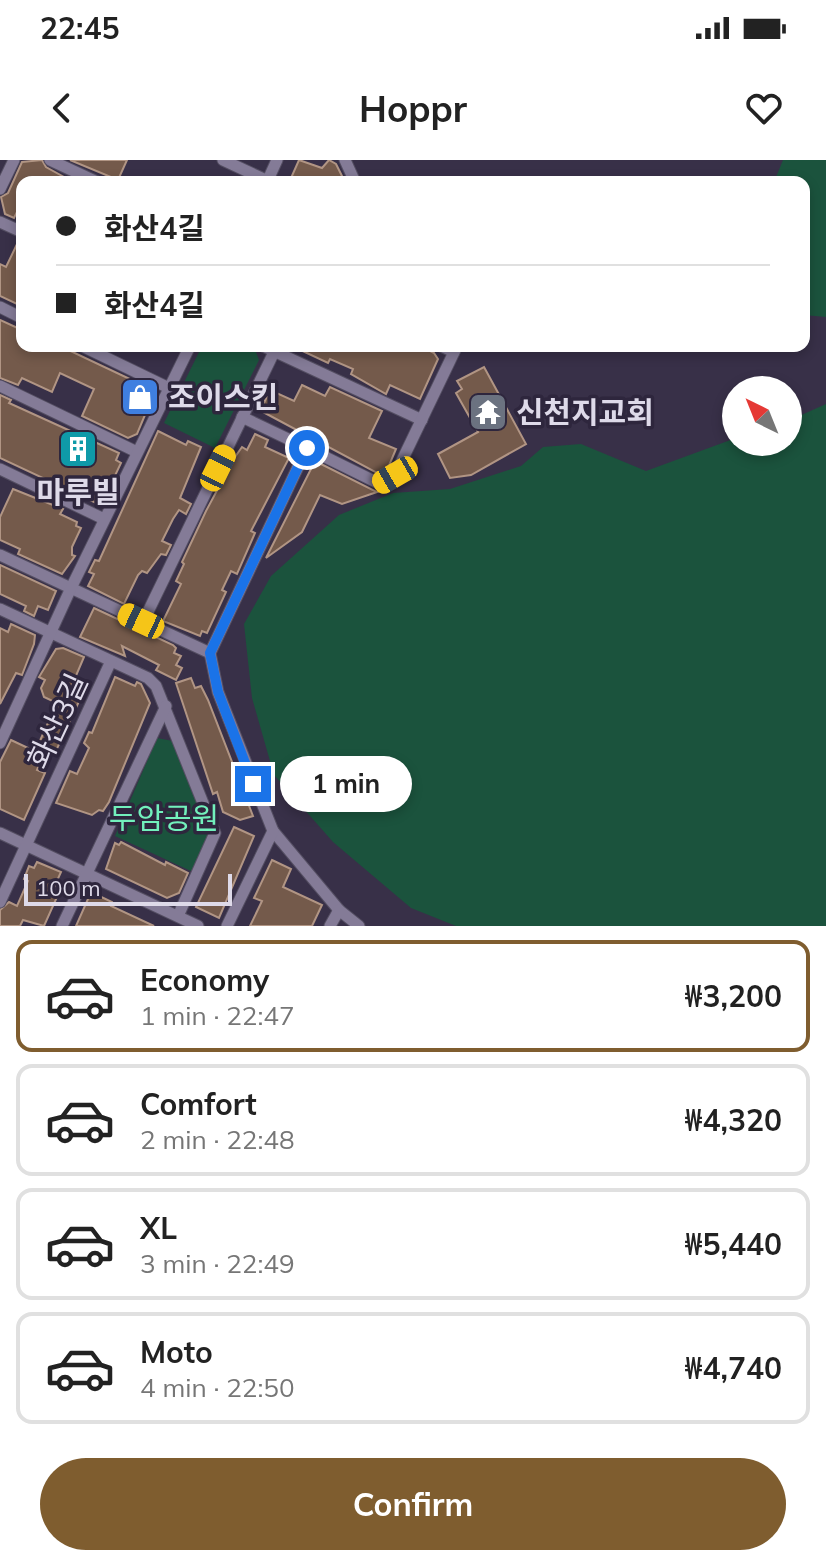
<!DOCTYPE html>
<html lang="en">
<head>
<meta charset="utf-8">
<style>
	:root { --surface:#fff; --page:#f2f2f2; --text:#222; --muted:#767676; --line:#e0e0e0; --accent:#7f5d2f }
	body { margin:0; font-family:Mulish,"Noto Sans KR",sans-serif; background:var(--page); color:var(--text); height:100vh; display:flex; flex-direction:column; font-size:30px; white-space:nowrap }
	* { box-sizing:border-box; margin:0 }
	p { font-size:26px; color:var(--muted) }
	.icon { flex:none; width:44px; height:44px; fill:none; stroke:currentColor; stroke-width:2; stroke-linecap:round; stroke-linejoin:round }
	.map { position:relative; height:766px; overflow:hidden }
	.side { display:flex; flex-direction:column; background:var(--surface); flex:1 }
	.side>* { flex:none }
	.hud { position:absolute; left:16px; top:16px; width:794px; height:176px; border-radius:16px; box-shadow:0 4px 12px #0003; display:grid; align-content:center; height:176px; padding:0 40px; background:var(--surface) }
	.needle { width:52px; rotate:317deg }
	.buttons { position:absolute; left:722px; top:216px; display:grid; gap:16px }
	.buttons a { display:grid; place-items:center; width:80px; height:80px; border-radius:50%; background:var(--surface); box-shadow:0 4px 12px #0003; font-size:40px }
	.scale { position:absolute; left:24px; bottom:20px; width:208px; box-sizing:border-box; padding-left:8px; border:4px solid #dedae9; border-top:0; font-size:22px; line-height:28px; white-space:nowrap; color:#dedae9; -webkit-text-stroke:6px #2e263d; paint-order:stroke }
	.end { position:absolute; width:36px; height:36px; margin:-18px; border:10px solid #1a73e8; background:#fff; box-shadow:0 0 0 4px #fff }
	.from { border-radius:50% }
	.bubble { position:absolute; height:56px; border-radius:28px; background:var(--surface); box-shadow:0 4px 12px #0003; font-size:26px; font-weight:700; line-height:56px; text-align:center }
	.car { position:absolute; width:24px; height:48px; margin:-24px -12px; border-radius:10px; box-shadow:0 0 6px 2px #0007; background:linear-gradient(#f5c518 24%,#345 0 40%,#f5c518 0 76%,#345 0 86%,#f5c518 0) }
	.hud b { display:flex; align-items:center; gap:28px; height:76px; font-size:30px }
	.hud b+b { border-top:2px solid var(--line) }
	.hud i { width:20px; height:20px; background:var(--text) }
	ul { padding:14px 0 0; list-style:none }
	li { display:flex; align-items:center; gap:24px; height:112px; margin:0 16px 12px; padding:0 24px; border:4px solid var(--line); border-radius:16px }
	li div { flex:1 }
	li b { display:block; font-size:30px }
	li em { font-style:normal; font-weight:700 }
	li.selected { border-color:var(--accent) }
	li>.icon { width:72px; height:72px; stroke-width:1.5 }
	.primary-button { display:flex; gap:16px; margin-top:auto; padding:16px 40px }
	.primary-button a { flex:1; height:92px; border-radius:48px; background:var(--accent); color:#fff; font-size:32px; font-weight:700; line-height:92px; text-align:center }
	.status { display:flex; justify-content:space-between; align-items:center; height:56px; padding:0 40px; background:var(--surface); direction:ltr }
	.status svg { height:22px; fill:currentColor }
	header { display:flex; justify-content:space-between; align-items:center; height:104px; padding:0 40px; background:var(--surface); font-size:36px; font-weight:700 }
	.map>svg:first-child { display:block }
	.green { fill:#1b533d }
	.building { fill:#745a4b; stroke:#b19584; stroke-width:2 }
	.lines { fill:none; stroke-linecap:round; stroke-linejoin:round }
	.street-casing { stroke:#544e62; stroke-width:13 }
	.street { stroke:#847b97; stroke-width:11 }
	.route { stroke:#1a73e8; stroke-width:10 }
	.labels { text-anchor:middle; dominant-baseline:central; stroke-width:7; stroke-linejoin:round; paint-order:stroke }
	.poi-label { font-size:30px; font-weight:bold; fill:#dedae9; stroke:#2e263d; text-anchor:start }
	.street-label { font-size:30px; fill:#dedae9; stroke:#2e263d }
	.park-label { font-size:30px; fill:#72f0bc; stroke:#2e263d }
</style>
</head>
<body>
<div class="status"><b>22:45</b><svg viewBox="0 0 49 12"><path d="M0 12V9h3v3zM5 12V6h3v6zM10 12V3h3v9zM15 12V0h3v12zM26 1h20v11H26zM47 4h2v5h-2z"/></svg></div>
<header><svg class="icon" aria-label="back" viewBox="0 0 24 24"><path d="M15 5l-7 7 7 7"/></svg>Hoppr<svg class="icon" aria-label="heart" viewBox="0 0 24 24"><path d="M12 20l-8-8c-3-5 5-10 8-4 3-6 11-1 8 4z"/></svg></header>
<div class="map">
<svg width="826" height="766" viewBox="0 0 826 766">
	<rect width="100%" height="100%" fill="#383048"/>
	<g class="green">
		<polygon points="783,0 826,0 826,157 804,155 804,22 774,22"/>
		<polygon points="202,186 244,186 256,192 259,200 215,288 164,263"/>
		<polygon points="826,244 826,766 456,766 411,748 333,682 274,615 252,538 244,464 271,416 339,355 393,333 450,329 521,306 543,287 581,284 646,311 736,278 736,282 788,282 788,261"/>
		<polygon points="157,578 173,581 207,670 207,680 193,712 115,676"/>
	</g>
	<g class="building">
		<polygon points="42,0 46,7 73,22 22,22 22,42 14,58 5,54 1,37 8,33 22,2"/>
		<polygon points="70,0 127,0 118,20"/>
		<polygon points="299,0 322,8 329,0 336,4 345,22 299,22 291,18"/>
		<polygon points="19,80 22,135 17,144 0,136 0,104 6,107"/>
		<polygon points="0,160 22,170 22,186 60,186 151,229 153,236 137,274 128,278 82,256 94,229 60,213 52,232 22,218 18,225 0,218"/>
		<polygon points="292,186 421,186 434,193 438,199 420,239 390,225 386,234 351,214 353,209 330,199 328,203"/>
		<polygon points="484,207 526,284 471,315 450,318 438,294 478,272 456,233 462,229 457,221"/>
		<polygon points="302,225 325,236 330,227 382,251 369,278 396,289 388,308 377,313 263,252 262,247 270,230 294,241"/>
		<polygon points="0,235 11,240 9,243 119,293 116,300 121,303 104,339 99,337 96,343 0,298"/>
		<polygon points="158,271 186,285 188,281 201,287 180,338 191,344 186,354 179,350 173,359 162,381 171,385 166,395 161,394 147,413 142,411 138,415 124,444 88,426 94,414 89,412 95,400 99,401"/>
		<polygon points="255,274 268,280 265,287 289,298 251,371 255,373 237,414 231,411 222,430 226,432 207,473 202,471 200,476 163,461 181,424 176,421 184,404 182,402 206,351 235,297 242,287 247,290"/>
		<polygon points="315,301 377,332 342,344 320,335 302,372 266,398"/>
		<polygon points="13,329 63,349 60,354 77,362 76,366 81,368 72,387 72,395 75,396 62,414 18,394 20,389 0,380 0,357"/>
		<polygon points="0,405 56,431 48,450 38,446 34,456 24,451 26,446 0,434"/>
		<polygon points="94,448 173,485 176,488 174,493 181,496 176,505 182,508 176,520 156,510 159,505 122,486 125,496 80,477"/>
		<polygon points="11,464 35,475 34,484 22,515 16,513 0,544 0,468 8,472"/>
		<polygon points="63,488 84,497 72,525 82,535 55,593 38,585 57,543 44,537 41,528 45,520 39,517 56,489"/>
		<polygon points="115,517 135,526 137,522 141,524 150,543 109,642 103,651 99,650 92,655 56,643 70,611 77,614 89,588 84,583 89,572 92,573"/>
		<polygon points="191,518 195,528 201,526 208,540 253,656 240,660 223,652 217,632 213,634 176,523"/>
		<polygon points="11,580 43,595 37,610 45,613 24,660 0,649 0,602"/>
		<polygon points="234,667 254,676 219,758 196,747"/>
		<polygon points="121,682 165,705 166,702 188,713 179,733 167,738 106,709 115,683 119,685"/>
		<polygon points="272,700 291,709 283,727 322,745 312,766 250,766 262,741 254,738"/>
		<polygon points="37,702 61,712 51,734 57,737 44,766 23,760 20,766 0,766 0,750 9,742 17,746 28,721 24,719 29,706 34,708"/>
		<polygon points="95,734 112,742 111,746 154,766 76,766 88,739"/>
	</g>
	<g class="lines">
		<g class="street-casing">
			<g id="street">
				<polyline points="50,0 97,22"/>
				<polyline points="223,0 268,21"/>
				<polyline points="345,0 355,22"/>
				<polyline points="267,22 277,0"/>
				<polyline points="0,29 14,0"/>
				<polyline points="0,62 22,72"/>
				<polyline points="0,147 22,158"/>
				<polyline points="82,186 169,228"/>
				<polyline points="263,186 422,260"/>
				<polyline points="441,186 454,192"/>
				<polyline points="0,226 137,292"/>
				<polyline points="242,257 307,288"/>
				<polyline points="0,309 104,359"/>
				<polyline points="0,395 210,493"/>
				<polyline points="0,449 148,518 156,526 215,673 178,756"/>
				<polyline points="143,462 277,186"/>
				<polyline points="0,583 71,428 190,186"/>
				<polyline points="273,671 339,750"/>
				<polyline points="0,673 198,766"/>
				<polyline points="0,742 111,501"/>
				<polyline points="62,766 166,546"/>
				<polyline points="227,766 273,671 218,532 210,493 307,288 380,324 395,315 457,186"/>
				<polyline points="330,766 339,750 359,766"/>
			</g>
		</g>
		<use href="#street" class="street"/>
	</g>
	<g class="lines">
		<polyline class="route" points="253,624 218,532 210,493 307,288"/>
	</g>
	<defs>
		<g id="shop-square" transform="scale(2)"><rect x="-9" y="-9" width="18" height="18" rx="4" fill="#3f7fe0" stroke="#2e263d"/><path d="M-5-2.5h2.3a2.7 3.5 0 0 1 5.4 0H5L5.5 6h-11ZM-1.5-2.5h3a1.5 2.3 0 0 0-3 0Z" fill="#fff"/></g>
		<g id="temple-square" transform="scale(2)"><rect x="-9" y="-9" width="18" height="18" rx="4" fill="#6b7280" stroke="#2e263d"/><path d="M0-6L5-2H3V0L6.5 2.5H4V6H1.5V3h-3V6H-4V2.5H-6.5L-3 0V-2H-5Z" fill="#fff"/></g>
		<g id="building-square" transform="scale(2)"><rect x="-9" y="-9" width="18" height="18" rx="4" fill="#0f9aa8" stroke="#2e263d"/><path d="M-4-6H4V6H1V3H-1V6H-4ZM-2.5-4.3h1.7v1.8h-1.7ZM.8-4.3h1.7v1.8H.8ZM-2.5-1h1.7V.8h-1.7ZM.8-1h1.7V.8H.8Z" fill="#fff"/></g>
	</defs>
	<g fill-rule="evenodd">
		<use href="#shop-square" x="140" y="237"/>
		<use href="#temple-square" x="488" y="252"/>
		<use href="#building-square" x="78" y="289"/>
	</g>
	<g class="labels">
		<g class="poi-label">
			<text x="168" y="237">조이스킨</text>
			<text x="516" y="252">신천지교회</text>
			<text x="78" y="332" text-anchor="middle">마루빌</text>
		</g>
		<g class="street-label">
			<text transform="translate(57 561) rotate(-65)">화산3길</text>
		</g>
		<g class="park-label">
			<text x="164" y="658">두암공원</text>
		</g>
	</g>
</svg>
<div class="buttons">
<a><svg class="needle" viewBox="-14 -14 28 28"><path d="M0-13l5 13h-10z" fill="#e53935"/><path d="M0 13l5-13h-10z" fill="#767676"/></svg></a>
</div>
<div class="scale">100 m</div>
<i class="end from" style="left:307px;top:288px"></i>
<i class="end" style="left:253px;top:624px"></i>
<div class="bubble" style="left:280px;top:596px;width:132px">1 min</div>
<i class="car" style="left:218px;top:308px;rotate:26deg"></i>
<i class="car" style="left:395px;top:315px;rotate:240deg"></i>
<i class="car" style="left:141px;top:461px;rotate:295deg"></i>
<div class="hud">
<b><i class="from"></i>화산4길</b>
<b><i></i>화산4길</b>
</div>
</div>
<section class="side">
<ul>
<li class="selected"><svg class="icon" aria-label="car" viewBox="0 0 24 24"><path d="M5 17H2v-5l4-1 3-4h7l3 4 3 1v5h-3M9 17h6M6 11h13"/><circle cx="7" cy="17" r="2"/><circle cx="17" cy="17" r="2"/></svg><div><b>Economy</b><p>1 min · 22:47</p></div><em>₩3,200</em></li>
<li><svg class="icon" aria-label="car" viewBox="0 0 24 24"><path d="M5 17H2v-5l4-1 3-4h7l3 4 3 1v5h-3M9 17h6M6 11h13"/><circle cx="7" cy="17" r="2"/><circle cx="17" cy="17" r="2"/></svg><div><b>Comfort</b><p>2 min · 22:48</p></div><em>₩4,320</em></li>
<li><svg class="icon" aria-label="car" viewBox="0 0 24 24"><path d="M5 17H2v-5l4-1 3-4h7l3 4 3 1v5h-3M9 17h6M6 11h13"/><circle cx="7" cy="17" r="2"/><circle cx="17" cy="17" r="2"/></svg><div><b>XL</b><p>3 min · 22:49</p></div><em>₩5,440</em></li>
<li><svg class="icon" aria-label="car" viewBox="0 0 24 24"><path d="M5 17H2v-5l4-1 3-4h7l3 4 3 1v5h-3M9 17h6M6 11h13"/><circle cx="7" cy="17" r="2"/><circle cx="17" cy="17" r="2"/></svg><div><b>Moto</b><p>4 min · 22:50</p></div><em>₩4,740</em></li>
</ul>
<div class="primary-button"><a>Confirm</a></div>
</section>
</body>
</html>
